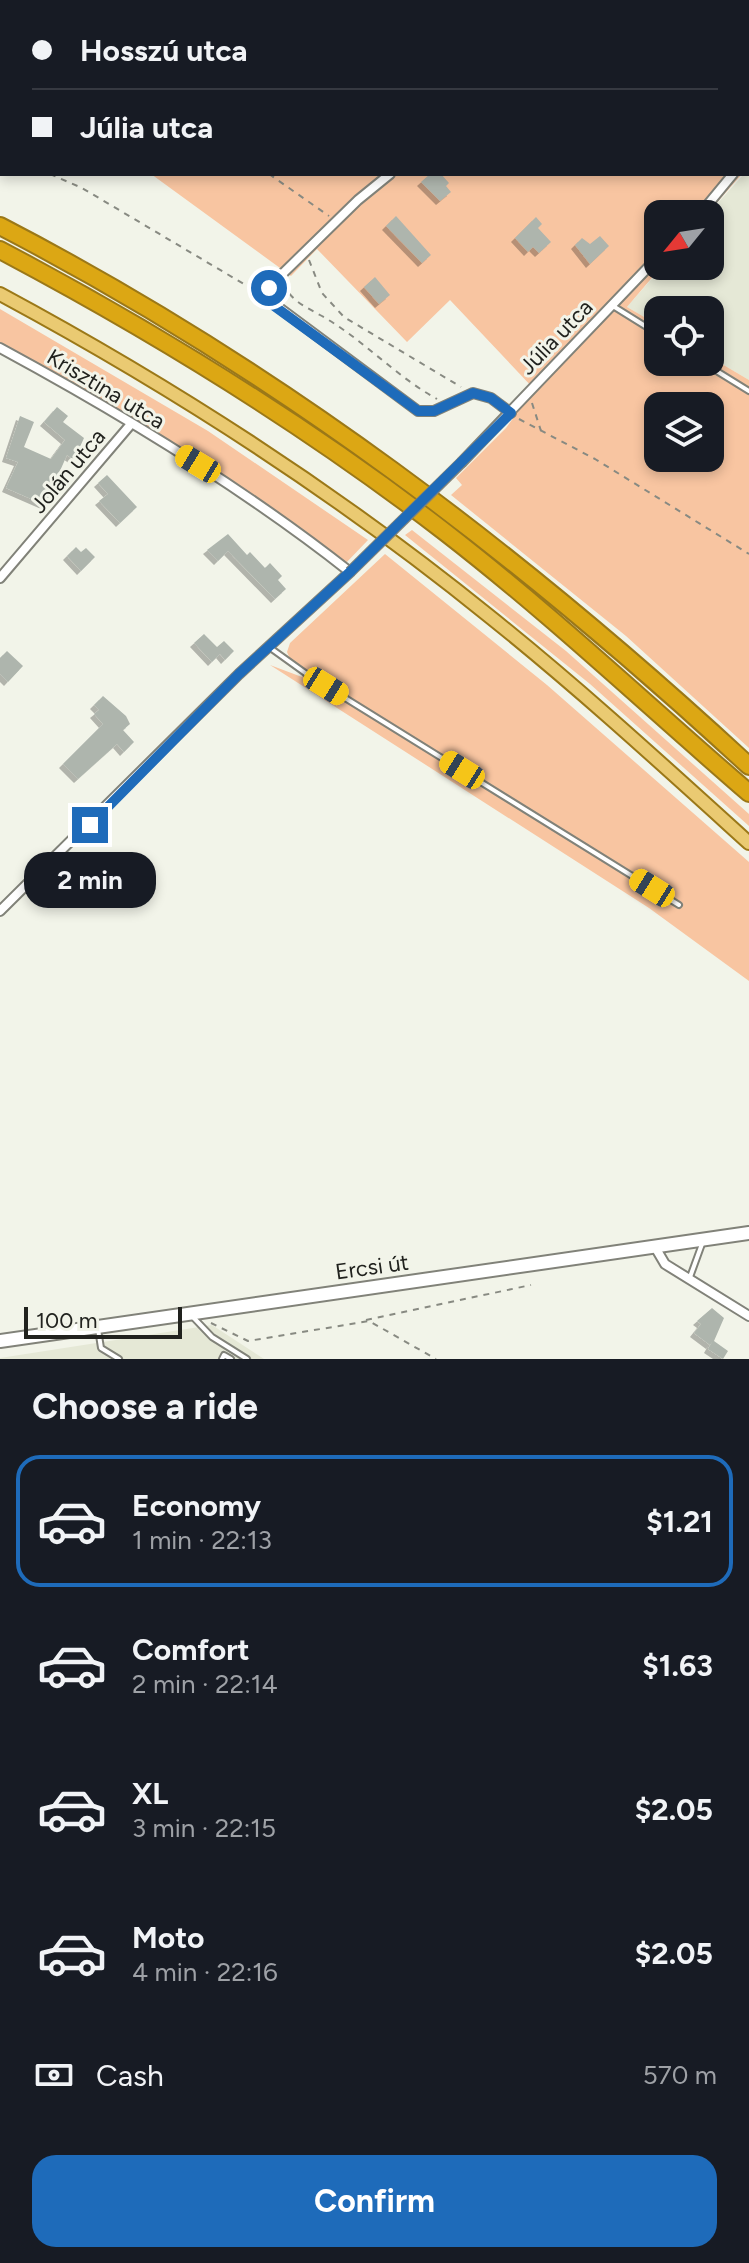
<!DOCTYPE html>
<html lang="en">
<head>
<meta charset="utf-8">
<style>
	:root { --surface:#171b24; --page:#242831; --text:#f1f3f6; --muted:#9ea1a6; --line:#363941; --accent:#1e6bba }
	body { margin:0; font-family:Figtree,sans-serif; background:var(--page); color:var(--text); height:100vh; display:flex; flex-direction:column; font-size:30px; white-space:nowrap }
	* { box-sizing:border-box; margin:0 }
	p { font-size:26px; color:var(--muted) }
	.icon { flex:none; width:44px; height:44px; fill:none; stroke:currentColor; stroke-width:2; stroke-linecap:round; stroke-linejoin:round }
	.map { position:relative; height:1359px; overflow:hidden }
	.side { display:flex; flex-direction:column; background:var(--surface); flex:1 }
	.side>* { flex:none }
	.hud { position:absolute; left:0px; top:0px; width:750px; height:176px; box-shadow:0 4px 12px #0003; display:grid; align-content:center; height:176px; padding:0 32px; background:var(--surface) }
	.needle { width:52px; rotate:240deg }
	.buttons { position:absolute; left:644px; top:200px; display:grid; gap:16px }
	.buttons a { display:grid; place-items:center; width:80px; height:80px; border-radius:16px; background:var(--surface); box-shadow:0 4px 12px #0003; font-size:40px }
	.scale { position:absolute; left:24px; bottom:20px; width:158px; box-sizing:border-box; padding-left:8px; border:4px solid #21221e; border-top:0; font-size:22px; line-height:28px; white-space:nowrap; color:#21221e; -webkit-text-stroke:6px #f2f4e9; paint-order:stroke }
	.end { position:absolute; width:36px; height:36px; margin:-18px; border:10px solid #1e6bba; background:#fff; box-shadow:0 0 0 4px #fff }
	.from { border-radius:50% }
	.bubble { position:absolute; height:56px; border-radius:24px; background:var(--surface); box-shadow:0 4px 12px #0003; font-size:26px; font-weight:700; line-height:56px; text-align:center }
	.car { position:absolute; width:24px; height:48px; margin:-24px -12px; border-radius:10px; box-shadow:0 0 6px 2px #0007; background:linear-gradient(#f5c518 24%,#345 0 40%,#f5c518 0 76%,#345 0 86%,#f5c518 0) }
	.hud b { display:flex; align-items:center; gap:28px; height:76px; font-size:30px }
	.hud b+b { border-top:2px solid var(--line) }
	.hud i { width:20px; height:20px; background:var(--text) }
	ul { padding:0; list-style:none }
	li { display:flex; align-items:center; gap:24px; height:132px; margin:0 16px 12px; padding:0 16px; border:4px solid transparent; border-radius:24px }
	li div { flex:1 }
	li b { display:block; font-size:30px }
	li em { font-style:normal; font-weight:700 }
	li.current { border-color:var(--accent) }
	li>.icon { width:72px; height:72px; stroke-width:1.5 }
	h2 { padding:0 32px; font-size:36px; line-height:96px }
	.pay { display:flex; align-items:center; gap:20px; height:88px; padding:0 32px; font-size:30px }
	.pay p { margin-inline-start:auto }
	.button { display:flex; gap:16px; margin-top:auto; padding:16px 32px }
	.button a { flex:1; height:92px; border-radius:24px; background:var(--accent); color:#fff; font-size:32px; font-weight:700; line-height:92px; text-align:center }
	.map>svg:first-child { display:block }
	.built { fill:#e5e8d6 }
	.green { fill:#f8c5a1; fill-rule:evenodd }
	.building { fill:#aeb5ad; filter:url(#shadow) }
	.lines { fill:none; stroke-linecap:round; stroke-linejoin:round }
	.service-casing { stroke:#818279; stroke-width:8 }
	.minor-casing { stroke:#818279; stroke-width:12 }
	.secondary-casing { stroke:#818279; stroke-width:16 }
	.primary-casing { stroke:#9b7818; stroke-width:16 }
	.motorway-casing { stroke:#9b7818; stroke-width:20 }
	.path { stroke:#888a82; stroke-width:2; stroke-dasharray:6 6; stroke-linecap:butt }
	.service { stroke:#fff; stroke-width:4 }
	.minor { stroke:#fff; stroke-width:8 }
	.secondary { stroke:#fff; stroke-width:12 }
	.primary { stroke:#eaca72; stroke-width:12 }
	.motorway { stroke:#dca714; stroke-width:16 }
	.minor-bridge-casing { stroke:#818279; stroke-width:12; stroke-linecap:butt }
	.minor-bridge { stroke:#fff; stroke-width:8 }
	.route { stroke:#1e6bba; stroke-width:10 }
	.labels { text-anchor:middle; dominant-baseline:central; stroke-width:6; stroke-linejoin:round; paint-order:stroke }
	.street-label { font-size:22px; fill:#21221e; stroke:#f2f4e9 }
</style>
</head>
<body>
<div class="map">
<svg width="749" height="1359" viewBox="0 0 749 1359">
	<defs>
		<filter id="shadow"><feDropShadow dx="-4" dy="4" stdDeviation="0" flood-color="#0004"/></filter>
	</defs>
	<rect width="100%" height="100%" fill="#f2f4e9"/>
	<g class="built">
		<polygon points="749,167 749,380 710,357 710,310 658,310 658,325 627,307 663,266 710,266 708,214 744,174 748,174"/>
		<polygon points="212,1325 264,1359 0,1359 0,1358"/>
	</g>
	<g class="green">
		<polygon points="79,0 749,0 749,164 748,2"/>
		<path d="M 151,174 L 742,174 L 707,214 L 658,214 L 658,266 L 662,266 L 627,307 L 658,325 L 658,362 L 710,362 L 710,357 L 749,380 L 749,748 L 626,636 L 451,495 L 462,485 L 456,478 L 506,428 L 534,389 L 450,300 L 407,342 L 317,249 L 291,276 ZM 658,406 L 710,406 L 710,458 L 658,458 Z"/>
		<polygon points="0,309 208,431 368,540 345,564 251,497 0,348"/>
		<polygon points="412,530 566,651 749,814 749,826 590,684 405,535"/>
		<polygon points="385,554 547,685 749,862 749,981 649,908 270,665 302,677 305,671 290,659 287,652 290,643"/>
	</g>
	<g class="building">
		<polygon points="430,174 441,174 449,183 446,186 451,192 440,201 421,182"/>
		<polygon points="396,216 431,255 422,263 386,226"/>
		<polygon points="536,217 542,224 538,228 551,242 539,253 533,247 528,252 515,238"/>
		<polygon points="600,236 609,246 590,264 575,245 582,238 590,244"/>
		<polygon points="375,277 390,295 379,304 364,287"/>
		<polygon points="57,407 68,416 63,422 84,438 74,460 67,455 45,505 6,488 18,462 6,458 20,416 34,422 24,447 51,459 65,440 44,422"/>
		<polygon points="107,475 137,507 120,523 99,501 108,494 98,483"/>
		<polygon points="228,534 247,555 250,552 265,568 270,563 282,576 278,580 286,589 275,599 228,551 218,561 207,550"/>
		<polygon points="76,547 81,552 86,548 95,557 81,571 67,556"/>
		<polygon points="204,634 217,647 224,641 234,651 225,660 220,654 212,662 194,643"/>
		<polygon points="7,651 23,666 8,682 0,674 0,658"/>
		<polygon points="103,696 126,716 130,724 123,730 134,742 124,752 117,744 78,779 63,764 103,724 94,714 99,710 94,705"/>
		<polygon points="712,1308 724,1318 714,1341 728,1351 723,1359 708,1349 712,1342 710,1345 694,1333 701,1324 697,1321"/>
	</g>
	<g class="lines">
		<g class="service-casing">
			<g id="service">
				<polyline points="613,306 658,334"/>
				<polyline points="702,362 749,391"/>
				<polyline points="269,647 308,675 679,905"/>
				<polyline points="690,1277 702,1244"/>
				<polyline points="192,1316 212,1337 247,1359"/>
				<polyline points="98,1329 101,1348 119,1359"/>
				<polyline points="222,1359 224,1355 231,1359"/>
			</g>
		</g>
		<g class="minor-casing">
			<g id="minor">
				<polyline points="416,2 416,0"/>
				<polyline points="642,2 645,0"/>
				<polyline points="748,153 749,152"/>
				<polyline points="390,174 358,200 271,285 266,298 418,411 434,411 473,393 491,398 511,413"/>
				<polyline points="700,214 733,174"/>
				<path d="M 0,348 C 122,414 241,486 350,572 L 239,674 L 0,911"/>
				<polyline points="462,462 658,257"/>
				<polyline points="0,578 131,424"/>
				<polyline points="655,1247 665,1264 749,1316"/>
			</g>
		</g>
		<g class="secondary-casing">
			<polyline id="secondary" points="0,1341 749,1233"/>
		</g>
		<g class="primary-casing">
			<path id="primary" d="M 0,294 C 173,387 337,493 489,616 C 579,688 664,766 749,843"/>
		</g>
		<g class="motorway-casing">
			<g id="motorway">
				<path d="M 0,226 C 276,369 521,555 749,766"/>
				<path d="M 0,250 C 155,332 306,425 445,532 C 551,614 648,706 749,793"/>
			</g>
		</g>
		<g class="path">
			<polyline points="0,152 2,153"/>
			<polyline points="50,174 82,188 259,293"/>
			<polyline points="269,174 329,216"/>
			<polyline points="309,260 322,293 344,317 461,387"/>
			<path d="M 284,283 C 289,300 306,307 320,315 C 362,338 395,376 437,399"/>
			<polyline points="532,403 541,431"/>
			<polyline points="519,419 595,459 749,554"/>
			<polyline points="366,1320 531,1285"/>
			<polyline points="211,1323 248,1341 369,1321 436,1359"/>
		</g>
		<use href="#service" class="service"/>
		<use href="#minor" class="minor"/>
		<use href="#secondary" class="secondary"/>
		<use href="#primary" class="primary"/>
		<use href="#motorway" class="motorway"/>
		<g class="minor-bridge-casing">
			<polyline id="minor-bridge" points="350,572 462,462"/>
		</g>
		<use href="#minor-bridge" class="minor-bridge"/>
	</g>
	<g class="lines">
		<polyline class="route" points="90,825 239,674 350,572 511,413 491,398 473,393 434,411 418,411 270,303 266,298 269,288"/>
	</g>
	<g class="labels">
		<g class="street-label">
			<text transform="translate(556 337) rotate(-46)">Júlia utca</text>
			<text transform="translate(106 389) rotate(31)">Krisztina utca</text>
			<text transform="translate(68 471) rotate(-50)">Jolán utca</text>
			<text transform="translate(372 1267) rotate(-8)">Ercsi út</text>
		</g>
	</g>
</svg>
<div class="buttons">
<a><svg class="needle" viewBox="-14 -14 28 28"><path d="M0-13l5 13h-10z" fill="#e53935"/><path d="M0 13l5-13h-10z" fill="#9ea1a6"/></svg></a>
<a><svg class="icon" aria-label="locate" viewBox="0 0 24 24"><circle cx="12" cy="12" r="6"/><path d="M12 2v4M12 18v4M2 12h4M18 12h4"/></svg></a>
<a><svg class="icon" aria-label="layers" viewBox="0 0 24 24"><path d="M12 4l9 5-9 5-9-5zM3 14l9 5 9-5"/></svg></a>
</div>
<div class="scale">100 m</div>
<i class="end from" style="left:269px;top:288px"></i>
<i class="end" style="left:90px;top:825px"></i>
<div class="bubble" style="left:24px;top:852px;width:132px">2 min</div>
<i class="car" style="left:198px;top:464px;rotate:301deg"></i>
<i class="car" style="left:326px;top:686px;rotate:122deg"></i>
<i class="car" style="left:462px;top:770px;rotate:302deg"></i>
<i class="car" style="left:652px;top:888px;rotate:302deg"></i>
<div class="hud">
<b><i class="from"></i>Hosszú utca</b>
<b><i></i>Júlia utca</b>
</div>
</div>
<section class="side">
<h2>Choose a ride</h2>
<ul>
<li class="current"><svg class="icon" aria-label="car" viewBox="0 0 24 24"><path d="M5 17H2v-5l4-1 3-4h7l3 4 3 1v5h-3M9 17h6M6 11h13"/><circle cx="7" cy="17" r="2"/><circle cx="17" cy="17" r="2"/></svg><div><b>Economy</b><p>1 min · 22:13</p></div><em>$1.21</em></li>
<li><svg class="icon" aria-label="car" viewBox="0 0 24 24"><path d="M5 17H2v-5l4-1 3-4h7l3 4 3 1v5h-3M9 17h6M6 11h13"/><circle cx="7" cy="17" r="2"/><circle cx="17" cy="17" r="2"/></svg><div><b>Comfort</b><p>2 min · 22:14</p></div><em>$1.63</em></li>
<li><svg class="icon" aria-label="car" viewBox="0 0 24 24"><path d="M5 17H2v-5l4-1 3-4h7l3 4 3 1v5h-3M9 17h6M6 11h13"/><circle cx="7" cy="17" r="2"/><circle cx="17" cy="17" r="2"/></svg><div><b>XL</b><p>3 min · 22:15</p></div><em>$2.05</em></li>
<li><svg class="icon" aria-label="car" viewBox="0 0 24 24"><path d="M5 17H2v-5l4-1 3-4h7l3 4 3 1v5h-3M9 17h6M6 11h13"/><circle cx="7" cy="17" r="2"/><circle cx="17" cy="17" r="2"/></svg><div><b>Moto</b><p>4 min · 22:16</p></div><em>$2.05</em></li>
</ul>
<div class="pay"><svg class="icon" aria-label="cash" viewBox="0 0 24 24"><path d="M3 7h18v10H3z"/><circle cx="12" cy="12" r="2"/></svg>Cash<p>570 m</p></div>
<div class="button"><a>Confirm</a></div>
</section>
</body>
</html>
